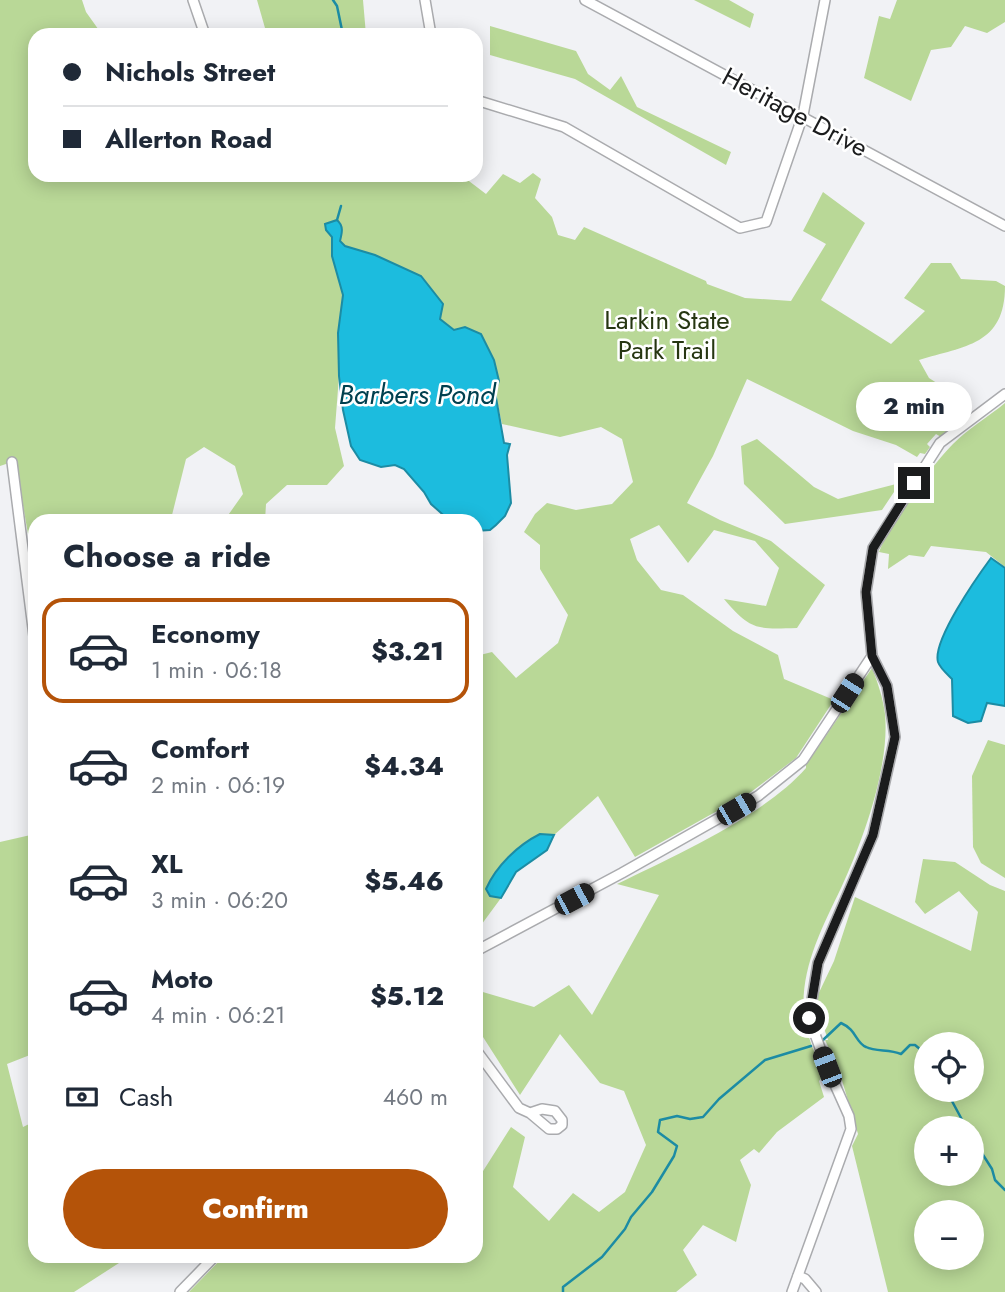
<!DOCTYPE html>
<html lang="en">
<head>
<meta charset="utf-8">
<style>
	:root { --surface:#fff; --page:#f6f6f7; --text:#1f2937; --muted:#747a83; --line:#e0e1e3; --accent:#b45309 }
	body { margin:0; font-family:Jost,sans-serif; background:var(--page); color:var(--text); height:100vh; display:flex; flex-direction:column; font-size:26px; white-space:nowrap }
	* { box-sizing:border-box; margin:0 }
	p { font-size:23px; color:var(--muted) }
	.icon { flex:none; width:38px; height:38px; fill:none; stroke:currentColor; stroke-width:2; stroke-linecap:round; stroke-linejoin:round }
	.map { position:relative; flex:1; overflow:hidden }
	.side { position:absolute; left:28px; top:514px; width:455px; height:749px; display:flex; flex-direction:column; background:var(--surface); border-radius:21px; box-shadow:0 4px 18px #0003 }
	.side>* { flex:none }
	.banner { position:absolute; left:28px; top:28px; width:455px; height:154px; border-radius:21px; box-shadow:0 4px 18px #0003; display:grid; align-content:center; height:154px; padding:0 35px; background:var(--surface) }
	.fabs { position:absolute; left:914px; top:1032px; display:grid; gap:14px }
	.fabs a { display:grid; place-items:center; width:70px; height:70px; border-radius:50%; background:var(--surface); box-shadow:0 4px 18px #0003; font-size:35px }
	.end { position:absolute; width:32px; height:32px; margin:-16px; border:9px solid #1b1c1d; background:#fff; box-shadow:0 0 0 4px #fff }
	.from { border-radius:50% }
	.bubble { position:absolute; height:49px; border-radius:24px; background:var(--surface); box-shadow:0 4px 18px #0003; font-size:23px; font-weight:800; line-height:49px; text-align:center }
	.car { position:absolute; width:21px; height:42px; margin:-21px -10px; border-radius:9px; box-shadow:0 0 5px 2px #0007; background:linear-gradient(#222 24%,#8ab4d8 0 40%,#222 0 76%,#8ab4d8 0 86%,#222 0) }
	.banner b { display:flex; align-items:center; gap:24px; height:66px; font-size:26px }
	.banner b+b { border-top:2px solid var(--line) }
	.banner i { width:18px; height:18px; background:var(--text) }
	ul { padding:0; list-style:none }
	li { display:flex; align-items:center; gap:21px; height:105px; margin:0 14px 10px; padding:0 21px; border:4px solid transparent; border-radius:21px }
	li div { flex:1 }
	li b { display:block; font-size:26px }
	li em { font-style:normal; font-weight:800 }
	li.active { border-color:var(--accent) }
	li>.icon { width:63px; height:63px; stroke-width:1.5 }
	h2 { padding:0 35px; font-size:32px; line-height:84px }
	.pay { display:flex; align-items:center; gap:18px; height:77px; padding:0 35px; font-size:26px }
	.pay p { margin-inline-start:auto }
	.cta { display:flex; gap:14px; margin-top:auto; padding:14px 35px }
	.cta a { flex:1; height:80px; border-radius:42px; background:var(--accent); color:#fff; font-size:28px; font-weight:800; line-height:80px; text-align:center }
	.map>svg:first-child { display:block }
	.green { fill:#b9d897; fill-rule:evenodd }
	.water { fill:#1cbcde; stroke:#1c8ca4; stroke-width:2 }
	.lines { fill:none; stroke-linecap:round; stroke-linejoin:round }
	.stream { stroke:#1c8ca4; stroke-width:2.5 }
	.minor-casing { stroke:#aaabae; stroke-width:12 }
	.minor { stroke:#fff; stroke-width:9 }
	.route { stroke:#1b1c1d; stroke-width:9 }
	.labels { text-anchor:middle; dominant-baseline:central; stroke-width:5; stroke-linejoin:round; paint-order:stroke }
	.street-label { font-size:26px; fill:#1b1c1d; stroke:#fff }
	.park-label { font-size:26px; fill:#263611; stroke:#fff }
	.water-label { font-size:28px; font-style:italic; fill:#00404f; stroke:#fff }
</style>
</head>
<body>
<div class="map">
<svg width="1005" height="1292" viewBox="0 0 1005 1292">
	<rect width="100%" height="100%" fill="#f1f2f5"/>
	<g class="green">
		<path d="M 0,0 L 82,0 L 86,12 L 101,33 L 35,35 L 35,175 L 461,175 L 486,194 L 503,174 L 520,183 L 533,173 L 541,179 L 535,198 L 552,217 L 558,235 L 575,240 L 584,227 L 706,281 L 707,284 L 745,298 L 791,301 L 826,244 L 803,231 L 823,192 L 865,223 L 821,300 L 891,344 L 925,311 L 904,298 L 931,263 L 951,263 L 961,279 L 996,281 L 1005,286 C 1005,345 965,346 919,360 L 929,378 L 971,405 L 949,422 L 948,430 L 941,437 L 936,434 L 927,444 L 930,447 L 925,454 L 920,453 L 917,457 L 896,445 L 853,431 L 747,379 L 713,456 L 687,503 L 720,520 L 771,541 L 825,585 L 797,628 C 757,629 751,631 724,599 L 766,606 L 779,568 L 755,541 L 714,530 L 688,563 L 659,525 L 630,539 L 637,560 L 661,590 L 683,595 L 733,631 L 778,655 L 784,679 L 834,700 L 796,758 L 751,792 L 635,857 L 598,796 L 554,835 C 525,833 497,863 486,889 L 490,896 L 501,898 L 476,932 L 476,689 L 479,685 L 476,682 L 476,656 L 492,652 L 516,678 L 558,643 L 568,615 L 540,569 L 540,545 L 524,532 L 535,514 L 547,503 L 576,510 L 612,504 L 633,482 L 622,439 L 601,427 L 560,437 L 502,424 L 495,392 L 499,380 L 494,360 L 446,325 L 375,255 L 345,246 L 328,232 L 332,237 L 332,256 L 343,295 L 338,333 L 339,376 L 335,428 L 344,466 L 327,485 L 287,485 L 266,504 L 265,521 L 224,521 L 243,494 L 235,466 L 204,447 L 186,459 L 172,515 L 176,521 L 35,522 L 35,555 L 32,556 L 15,461 L 0,466 Z"/>
		<polygon points="257,0 363,0 366,35 267,35"/>
		<polygon points="694,0 729,0 754,14 750,28"/>
		<polygon points="897,0 1005,0 1005,22 987,33 965,26 951,47 931,50 911,101 864,78 879,16 890,19"/>
		<polygon points="490,26 576,51 588,74 610,90 621,76 637,107 731,152 726,165 575,79 490,55"/>
		<path d="M 1005,403 L 1005,567 L 986,552 L 931,546 L 924,557 L 909,555 L 888,569 L 889,554 L 879,552 C 890,523 931,466 953,444 C 969,428 988,417 1005,403 Z"/>
		<polygon points="757,439 814,487 838,499 900,483 882,510 785,524 744,484 741,446"/>
		<path d="M 872,668 C 878,683 883,698 885,714 C 890,766 863,841 841,888 C 822,928 800,969 804,1014 C 806,1035 816,1056 824,1075 L 819,1081 L 824,1097 L 777,1132 L 759,1153 L 754,1149 L 740,1160 L 751,1185 L 736,1242 L 703,1225 L 683,1250 L 697,1275 L 676,1292 L 189,1292 L 223,1257 L 476,1256 L 476,1178 L 478,1179 L 511,1127 L 525,1137 L 513,1187 L 549,1221 L 573,1193 L 599,1212 L 625,1192 L 646,1145 L 624,1091 L 600,1083 L 560,1034 L 520,1095 L 476,1026 L 476,990 L 534,1007 L 569,985 L 592,1015 L 659,895 L 617,884 C 674,856 764,816 806,768 L 806,765 Z"/>
		<polygon points="988,740 1005,745 1005,878 981,863 973,847 972,776"/>
		<polygon points="35,834 35,1053 7,1064 23,1127 35,1121 35,1256 123,1257 119,1263 74,1292 0,1292 0,842"/>
		<path d="M 923,859 L 955,862 L 990,885 L 1005,891 L 1005,1292 L 888,1292 L 852,1146 L 858,1134 L 838,1067 L 825,1040 L 828,1040 L 815,1001 L 834,961 L 855,897 L 971,951 L 978,912 L 959,891 L 925,914 L 915,902 ZM 926,1045 L 971,1045 L 971,1090 L 926,1090 ZM 926,1129 L 971,1129 L 971,1174 L 926,1174 ZM 926,1213 L 971,1213 L 971,1258 L 926,1258 Z"/>
	</g>
	<g class="water">
		<path d="M 337,220 C 344,226 342,233 340,241 L 345,246 L 375,255 L 421,276 L 443,304 L 440,319 L 454,330 L 465,327 L 481,334 L 494,360 L 499,381 L 495,392 L 504,443 L 510,444 L 507,455 L 511,503 L 505,516 L 496,525 L 490,530 L 476,531 L 476,522 L 450,521 L 431,504 L 424,492 L 404,469 L 395,465 L 381,467 L 360,460 L 351,446 L 343,410 L 339,376 L 338,333 L 343,295 L 332,256 L 332,237 L 326,230 L 325,224 Z"/>
		<path d="M 991,558 L 1005,568 L 1005,706 L 987,703 L 981,721 L 968,723 L 953,716 L 952,679 C 947,674 940,668 938,662 C 932,641 977,577 991,558 Z"/>
		<path d="M 540,834 L 554,835 L 547,850 L 516,872 L 501,898 L 490,896 L 486,889 C 496,866 518,845 540,834 Z"/>
	</g>
	<g class="lines">
		<g class="stream">
			<polyline points="333,0 337,6 343,35"/>
			<polyline points="351,180 351,175"/>
			<polyline points="337,220 341,206"/>
			<path d="M 823,1040 L 841,1023 C 857,1030 855,1042 866,1047 C 876,1052 889,1049 901,1054 L 910,1045 L 915,1045 L 926,1054"/>
			<polyline points="946,1090 967,1129"/>
			<polyline points="971,1136 992,1169 995,1180 1005,1190"/>
			<polyline points="563,1292 563,1287 602,1257 625,1229 631,1217 652,1192 674,1156 677,1146 658,1132 660,1120 677,1116 690,1119 703,1117 719,1099 765,1060 811,1046"/>
		</g>
		<g class="minor-casing">
			<g id="minor">
				<polyline points="193,0 205,35"/>
				<polyline points="425,0 431,35"/>
				<polyline points="585,0 1005,226"/>
				<polyline points="476,100 564,127 740,228 766,222 803,115 825,0"/>
				<polyline points="12,462 35,644"/>
				<polyline points="476,951 622,873 758,796 803,760 872,656 866,592 873,548 940,443 1005,394"/>
				<polyline points="476,1050 519,1108 530,1113 549,1129 557,1129 562,1125 562,1120 555,1111 542,1109 530,1113"/>
				<polyline points="798,1276 805,1279 816,1292"/>
				<polyline points="180,1292 215,1256"/>
				<polyline points="792,1292 851,1129 849,1116 827,1067 809,1018 818,963 873,835 895,737 887,686 872,656"/>
			</g>
		</g>
		<use href="#minor" class="minor"/>
	</g>
	<g class="lines">
		<polyline class="route" points="809,1018 818,963 873,835 895,737 887,686 872,656 866,592 873,548 914,483"/>
	</g>
	<g class="labels">
		<g class="street-label">
			<text transform="translate(795 112) rotate(28)">Heritage Drive</text>
		</g>
		<g class="park-label">
			<text x="667" y="320">Larkin State<tspan x="667" dy="30">Park Trail</tspan></text>
		</g>
		<g class="water-label">
			<text x="417" y="394">Barbers Pond</text>
		</g>
	</g>
</svg>
<div class="fabs">
<a><svg class="icon" aria-label="locate" viewBox="0 0 24 24"><circle cx="12" cy="12" r="6"/><path d="M12 2v4M12 18v4M2 12h4M18 12h4"/></svg></a>
<a>+</a>
<a>−</a>
</div>
<i class="end from" style="left:809px;top:1018px"></i>
<i class="end" style="left:914px;top:483px"></i>
<div class="bubble" style="left:856px;top:382px;width:116px">2 min</div>
<i class="car" style="left:847px;top:693px;rotate:33deg"></i>
<i class="car" style="left:736px;top:809px;rotate:60deg"></i>
<i class="car" style="left:574px;top:899px;rotate:62deg"></i>
<i class="car" style="left:827px;top:1067px;rotate:339deg"></i>
<div class="banner">
<b><i class="from"></i>Nichols Street</b>
<b><i></i>Allerton Road</b>
</div>
<section class="side">
<h2>Choose a ride</h2>
<ul>
<li class="active"><svg class="icon" aria-label="car" viewBox="0 0 24 24"><path d="M5 17H2v-5l4-1 3-4h7l3 4 3 1v5h-3M9 17h6M6 11h13"/><circle cx="7" cy="17" r="2"/><circle cx="17" cy="17" r="2"/></svg><div><b>Economy</b><p>1 min · 06:18</p></div><em>$3.21</em></li>
<li><svg class="icon" aria-label="car" viewBox="0 0 24 24"><path d="M5 17H2v-5l4-1 3-4h7l3 4 3 1v5h-3M9 17h6M6 11h13"/><circle cx="7" cy="17" r="2"/><circle cx="17" cy="17" r="2"/></svg><div><b>Comfort</b><p>2 min · 06:19</p></div><em>$4.34</em></li>
<li><svg class="icon" aria-label="car" viewBox="0 0 24 24"><path d="M5 17H2v-5l4-1 3-4h7l3 4 3 1v5h-3M9 17h6M6 11h13"/><circle cx="7" cy="17" r="2"/><circle cx="17" cy="17" r="2"/></svg><div><b>XL</b><p>3 min · 06:20</p></div><em>$5.46</em></li>
<li><svg class="icon" aria-label="car" viewBox="0 0 24 24"><path d="M5 17H2v-5l4-1 3-4h7l3 4 3 1v5h-3M9 17h6M6 11h13"/><circle cx="7" cy="17" r="2"/><circle cx="17" cy="17" r="2"/></svg><div><b>Moto</b><p>4 min · 06:21</p></div><em>$5.12</em></li>
</ul>
<div class="pay"><svg class="icon" aria-label="cash" viewBox="0 0 24 24"><path d="M3 7h18v10H3z"/><circle cx="12" cy="12" r="2"/></svg>Cash<p>460 m</p></div>
<div class="cta"><a>Confirm</a></div>
</section>
</div>
</body>
</html>
